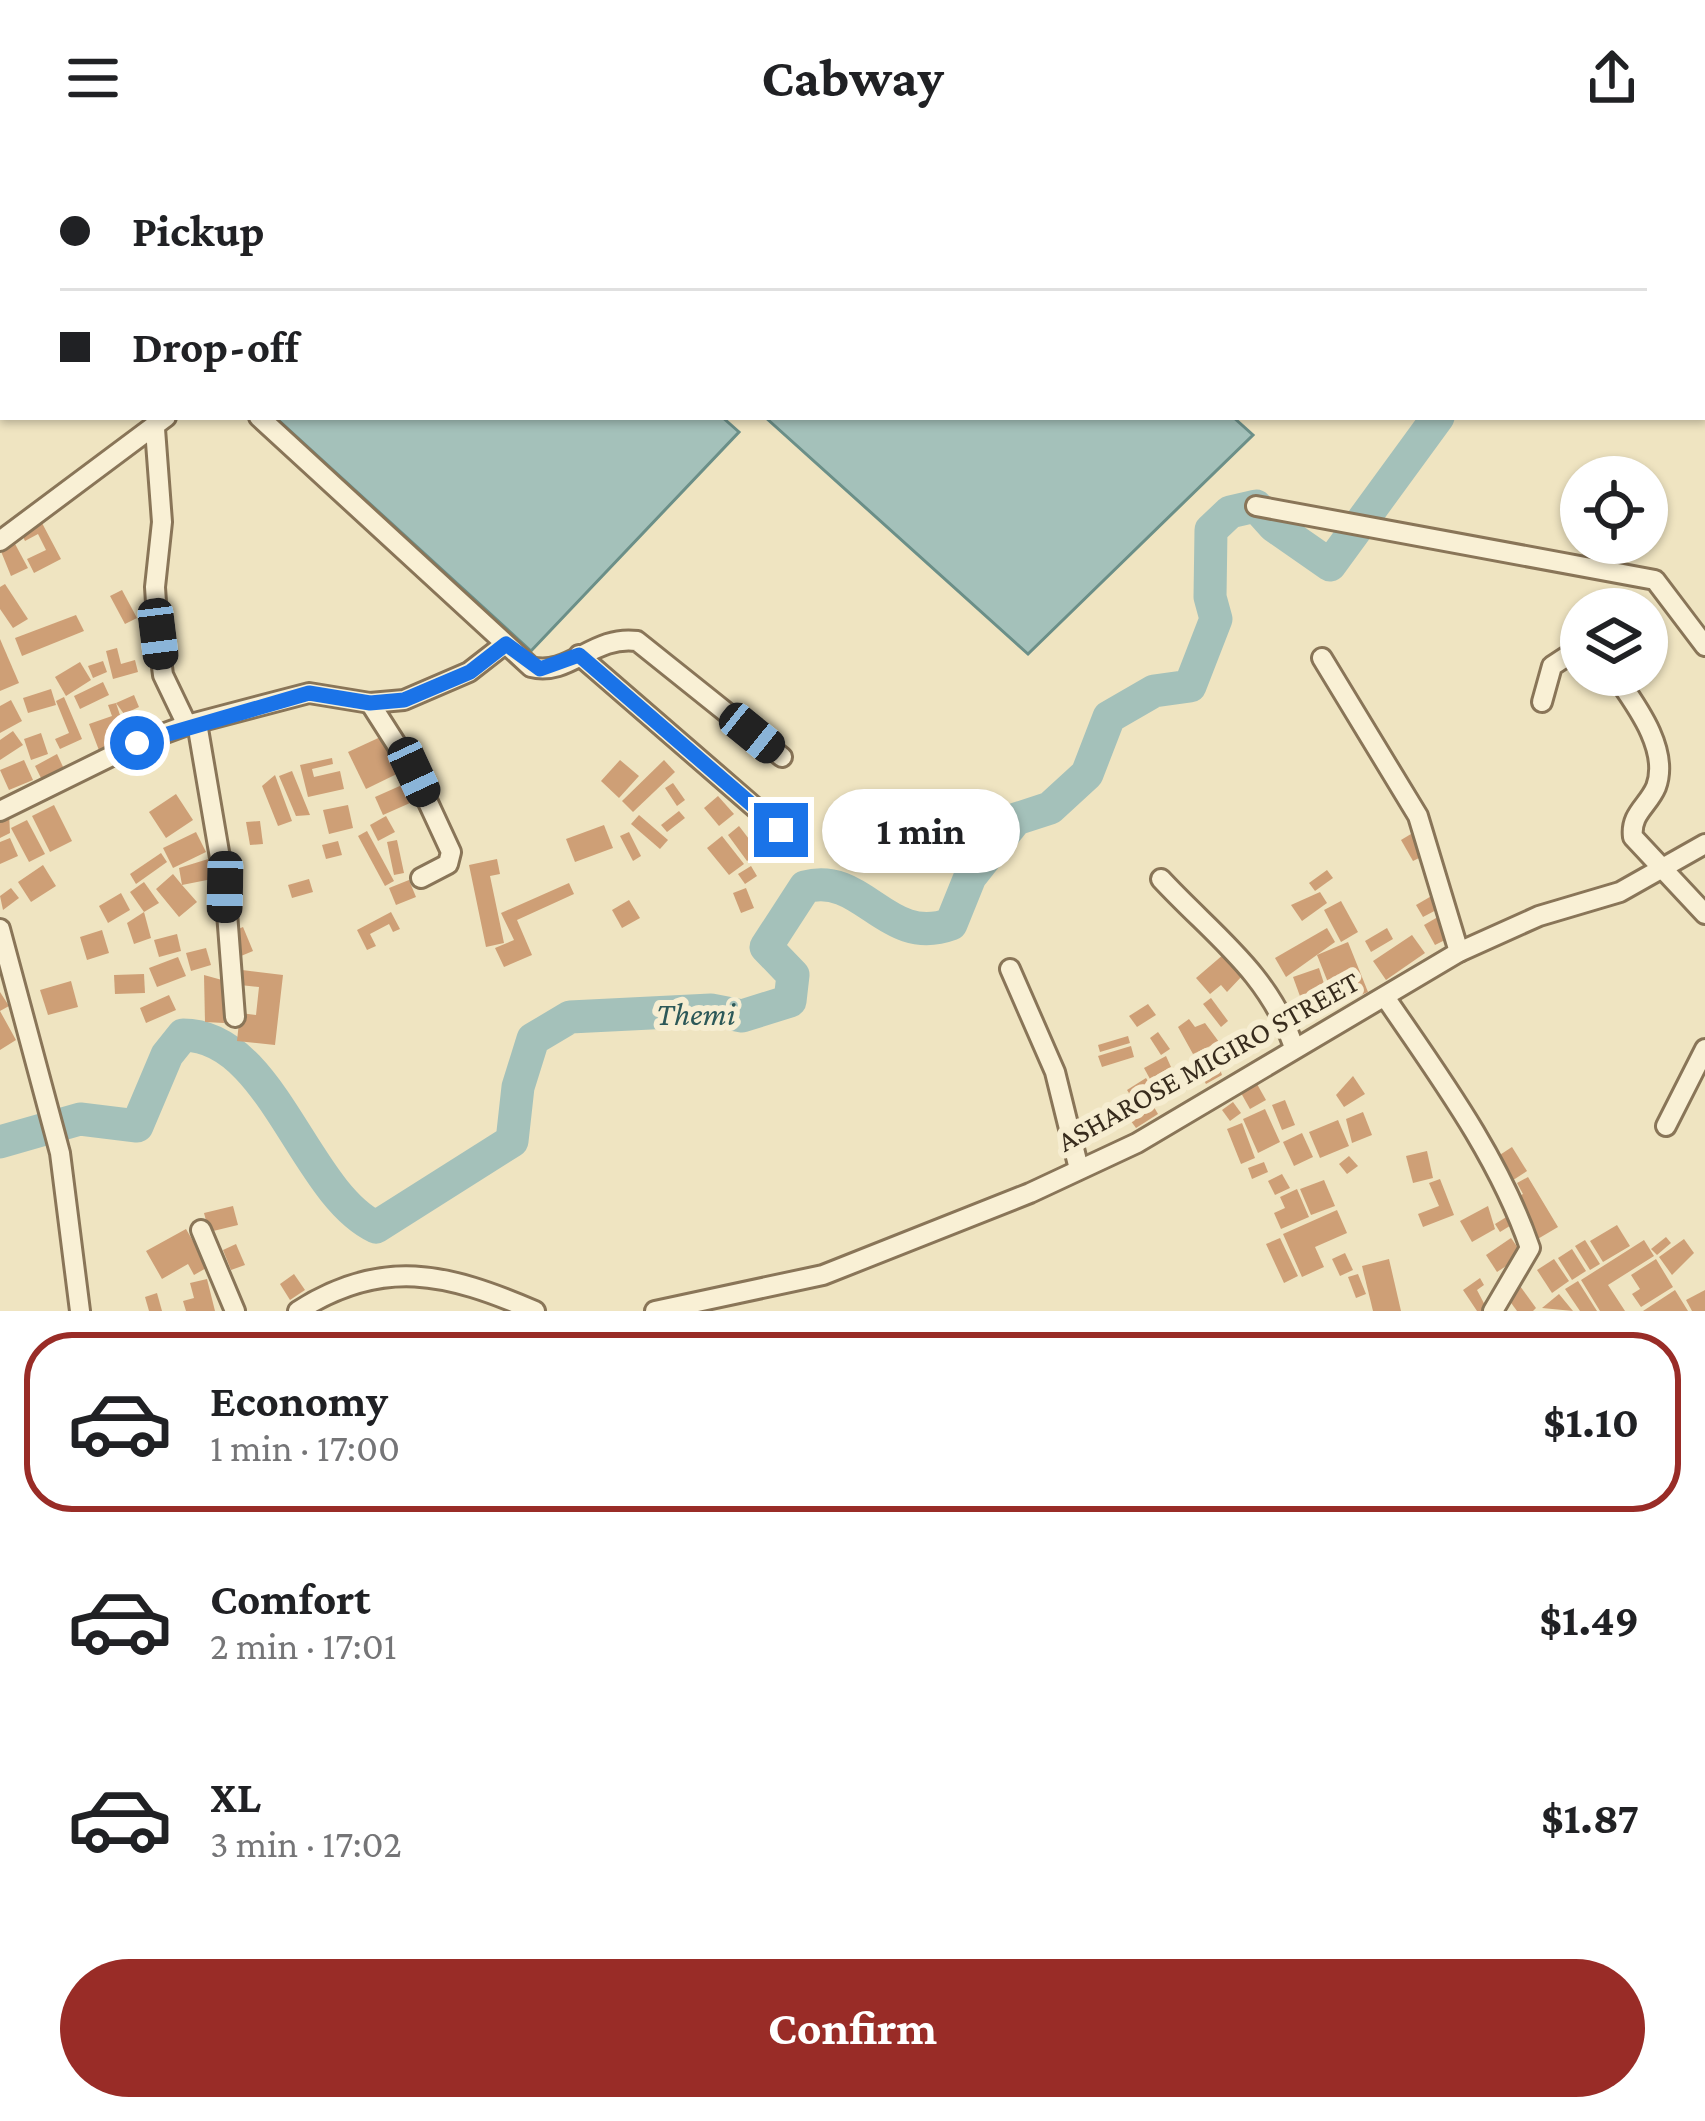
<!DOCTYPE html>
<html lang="en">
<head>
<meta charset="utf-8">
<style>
	:root { --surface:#fff; --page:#f6f6f6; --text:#202124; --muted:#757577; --line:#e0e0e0; --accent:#992c27 }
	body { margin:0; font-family:"Crimson Pro",serif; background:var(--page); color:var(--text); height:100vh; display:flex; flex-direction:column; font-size:45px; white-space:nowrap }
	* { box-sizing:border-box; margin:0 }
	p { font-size:39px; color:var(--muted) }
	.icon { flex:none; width:66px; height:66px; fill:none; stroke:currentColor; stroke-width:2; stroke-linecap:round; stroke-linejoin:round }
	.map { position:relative; height:1155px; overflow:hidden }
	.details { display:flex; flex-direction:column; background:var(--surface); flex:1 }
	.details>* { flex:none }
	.guide { position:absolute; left:0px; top:0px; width:1707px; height:264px; box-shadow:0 3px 9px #0004; display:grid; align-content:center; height:264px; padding:0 60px; background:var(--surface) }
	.tools { position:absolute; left:1560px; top:300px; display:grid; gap:24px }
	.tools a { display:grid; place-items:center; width:108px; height:108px; border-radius:50%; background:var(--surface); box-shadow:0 3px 9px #0004; font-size:60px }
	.end { position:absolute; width:54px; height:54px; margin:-27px; border:15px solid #1a73e8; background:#fff; box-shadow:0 0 0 6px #fff }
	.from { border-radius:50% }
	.bubble { position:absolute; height:84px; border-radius:42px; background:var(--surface); box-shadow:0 3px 9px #0004; font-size:39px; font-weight:700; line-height:84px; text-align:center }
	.car { position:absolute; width:36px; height:72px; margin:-36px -18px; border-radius:15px; box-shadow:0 0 9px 3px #0007; background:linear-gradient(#222 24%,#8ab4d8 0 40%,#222 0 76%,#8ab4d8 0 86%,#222 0) }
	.guide b { display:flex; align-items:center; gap:42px; height:114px; font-size:45px }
	.guide b+b { border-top:3px solid var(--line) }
	.guide i { width:30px; height:30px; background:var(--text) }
	ul { padding:21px 0 0; list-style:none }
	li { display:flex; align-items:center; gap:36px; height:180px; margin:0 24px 18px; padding:0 36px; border:6px solid transparent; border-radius:48px }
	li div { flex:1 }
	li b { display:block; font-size:45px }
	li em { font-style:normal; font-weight:700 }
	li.current { border-color:var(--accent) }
	li>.icon { width:108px; height:108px; stroke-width:1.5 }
	.action { display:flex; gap:24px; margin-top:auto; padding:24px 60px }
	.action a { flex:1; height:138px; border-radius:72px; background:var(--accent); color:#fff; font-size:48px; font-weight:700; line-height:138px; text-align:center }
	header { display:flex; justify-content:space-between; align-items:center; height:156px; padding:0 60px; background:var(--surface); font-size:54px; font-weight:700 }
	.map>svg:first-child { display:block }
	.water { fill:#a4c1ba; stroke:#6b8f88; stroke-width:3 }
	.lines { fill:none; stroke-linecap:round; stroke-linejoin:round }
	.river { stroke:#a4c1ba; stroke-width:33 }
	.building { fill:#ce9f76 }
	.minor-casing { stroke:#897558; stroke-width:24 }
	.minor { stroke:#f9f0d5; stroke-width:18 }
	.rail { stroke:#382c1d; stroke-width:6; stroke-dasharray:21 21; stroke-linecap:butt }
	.route { stroke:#1a73e8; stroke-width:15 }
	.labels { text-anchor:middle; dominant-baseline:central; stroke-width:12; stroke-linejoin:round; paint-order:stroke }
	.street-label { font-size:30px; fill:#382c1d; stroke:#f6edd1 }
	.water-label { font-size:33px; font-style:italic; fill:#2c5858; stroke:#f6edd1 }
</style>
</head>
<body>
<header><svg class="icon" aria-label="menu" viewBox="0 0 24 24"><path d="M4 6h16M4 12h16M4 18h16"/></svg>Cabway<svg class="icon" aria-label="share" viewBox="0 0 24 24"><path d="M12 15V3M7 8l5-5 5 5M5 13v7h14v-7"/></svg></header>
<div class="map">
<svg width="1705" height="1155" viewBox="0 0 1705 1155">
	<rect width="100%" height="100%" fill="#efe4c1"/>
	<g class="water">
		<polygon points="472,0 928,0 475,3"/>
		<polygon points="982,0 1304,0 1307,3 985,3"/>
		<polygon points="275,261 722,261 739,276 531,495"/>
		<polygon points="765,261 1233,261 1253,279 1028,498"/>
	</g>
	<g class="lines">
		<g class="river">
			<polyline points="1677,0 1679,3"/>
			<polyline points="1704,44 1705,46"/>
			<polyline points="1704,118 1705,116"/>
			<path d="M 0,986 L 80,963 L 137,970 L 167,899 L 183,879 C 272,879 304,1037 376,1071 L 512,985 L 518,931 L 533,883 L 570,861 L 711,854 L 742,860 L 790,845 L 793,819 L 766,791 L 805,731 C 864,715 886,792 951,768 L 970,721 L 1016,663 L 1050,652 L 1087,618 L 1109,561 L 1154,535 L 1190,530 L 1216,463 L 1210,441 L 1211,374 L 1230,356 L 1256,350 L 1274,370 L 1330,409 L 1438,261"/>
		</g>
	</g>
	<g class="building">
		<polygon points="42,367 61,403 34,417 27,403 46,394 38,378 25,385 21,377"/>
		<polygon points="14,386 28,412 11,420 0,393"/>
		<polygon points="5,428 28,463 13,472 0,453 0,431"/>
		<polygon points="122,434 137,462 125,468 110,440"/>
		<polygon points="76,459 84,475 22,500 15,482"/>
		<polygon points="0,483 19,527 0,535"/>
		<polygon points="117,492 121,508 135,504 138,516 113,523 106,495"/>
		<polygon points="103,505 107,516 93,522 88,510"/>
		<polygon points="80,506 91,524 66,540 55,521"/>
		<polygon points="103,526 109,539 80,553 74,540"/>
		<polygon points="51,533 56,549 28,557 23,542"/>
		<polygon points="134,539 139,551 124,558 116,547"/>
		<polygon points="64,541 82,583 60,593 55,583 69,577 56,545"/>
		<polygon points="11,544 22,565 0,577 0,550"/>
		<polygon points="116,547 129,586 100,597 89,568 112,560 108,549"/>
		<polygon points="13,575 23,589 0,604 0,584"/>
		<polygon points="41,577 48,598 31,604 24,583"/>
		<polygon points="387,578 405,614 366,633 348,596"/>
		<polygon points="57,598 65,615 43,626 35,610"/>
		<polygon points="332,602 333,608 312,613 314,621 340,615 344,633 308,641 300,609"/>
		<polygon points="24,604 33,624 9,634 0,614"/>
		<polygon points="620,604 639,620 619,642 601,625"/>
		<polygon points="664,604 675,616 633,656 622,645"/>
		<polygon points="292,615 310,659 296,660 279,620"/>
		<polygon points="275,619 292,665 278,670 262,630"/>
		<polygon points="411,625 419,643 383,659 375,641"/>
		<polygon points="673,627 685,644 677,650 665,632"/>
		<polygon points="176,638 193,664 166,682 149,656"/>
		<polygon points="718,640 734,658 719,670 704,652"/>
		<polygon points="54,649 72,685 50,696 32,660"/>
		<polygon points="348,649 353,672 329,678 323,654"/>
		<polygon points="679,655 685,662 667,676 661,669"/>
		<polygon points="9,657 10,677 0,682 0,661"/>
		<polygon points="639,659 668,684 660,693 631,668"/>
		<polygon points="386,660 395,676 378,685 370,669"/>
		<polygon points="27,664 45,698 29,706 11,672"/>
		<polygon points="260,665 263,688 250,689 246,666"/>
		<polygon points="604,669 613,692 575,706 566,683"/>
		<polygon points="739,670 759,696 747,705 728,679"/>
		<polygon points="367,675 394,725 385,730 358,680"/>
		<polygon points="196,676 206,696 173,712 163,692"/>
		<polygon points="629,676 641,700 633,705 620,680"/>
		<polygon points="1411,678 1423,700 1413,705 1401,684"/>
		<polygon points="722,680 744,708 729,719 707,692"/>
		<polygon points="10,682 18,700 0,708 0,686"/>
		<polygon points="397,684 404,717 394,719 387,686"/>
		<polygon points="338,685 342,699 326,703 322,689"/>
		<polygon points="161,697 167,706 136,728 130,718"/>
		<polygon points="218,700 222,721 182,729 197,746 179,761 156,733 173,718 182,729 179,712"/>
		<polygon points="497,703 500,718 490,720 504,787 486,791 469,709"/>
		<polygon points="43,709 56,730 31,746 18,726"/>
		<polygon points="751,710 757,720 745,728 738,718"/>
		<polygon points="1327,714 1333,722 1315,735 1309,727"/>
		<polygon points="309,723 313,736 292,742 288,729"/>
		<polygon points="409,724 416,741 396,749 389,732"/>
		<polygon points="144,726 159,747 144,756 130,736"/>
		<polygon points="569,727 574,738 517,764 532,799 504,811 495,792 514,784 501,757"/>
		<polygon points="11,732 19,742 3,754 0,740"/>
		<polygon points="746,732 754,752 741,757 733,737"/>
		<polygon points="1320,736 1327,747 1302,765 1291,749"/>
		<polygon points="121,737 130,754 108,767 99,750"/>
		<polygon points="1435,738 1442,751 1423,761 1416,749"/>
		<polygon points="629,744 640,762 622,772 612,754"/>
		<polygon points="1341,745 1358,776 1341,786 1324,754"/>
		<polygon points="144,756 151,782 134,788 127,767"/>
		<polygon points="391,756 400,773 393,776 389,768 370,778 376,790 367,794 357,774"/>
		<polygon points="1443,758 1447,783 1435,789 1424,769"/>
		<polygon points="243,771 253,795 241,800 231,776"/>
		<polygon points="1327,772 1335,786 1286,821 1275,802"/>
		<polygon points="1387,772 1393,783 1371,796 1365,785"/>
		<polygon points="102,774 109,797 87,804 80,781"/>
		<polygon points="177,778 181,795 159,801 154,784"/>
		<polygon points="1412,779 1425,797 1386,824 1373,805"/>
		<polygon points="1348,786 1368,836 1337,849 1317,799"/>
		<polygon points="206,792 211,809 191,815 186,797"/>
		<polygon points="1224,798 1243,819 1227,836 1221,829 1210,838 1196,822"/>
		<polygon points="178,801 186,820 157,831 149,812"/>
		<polygon points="1319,812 1330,846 1305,854 1293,821"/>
		<polygon points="242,814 283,819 275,889 237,885 240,857 256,859 259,831 240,829"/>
		<polygon points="144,818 145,837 115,838 114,819"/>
		<polygon points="204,819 222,824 224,867 205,866"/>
		<polygon points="71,825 78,851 48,859 40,834"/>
		<polygon points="0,836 9,850 0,855 16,884 0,894"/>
		<polygon points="169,839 176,854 146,867 140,852"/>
		<polygon points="1211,842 1228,865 1221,871 1203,848"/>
		<polygon points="1148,848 1156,859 1137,871 1129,860"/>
		<polygon points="1189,863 1195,871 1205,867 1219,886 1193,898 1178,871"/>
		<polygon points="1158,876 1170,893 1161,899 1150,882"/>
		<polygon points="1128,880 1130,887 1100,896 1098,889"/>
		<polygon points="1131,890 1134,901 1102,911 1098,900"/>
		<polygon points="1212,891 1222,919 1206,928 1192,902"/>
		<polygon points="1166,900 1171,911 1150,923 1144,912"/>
		<polygon points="1353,920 1365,938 1344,951 1336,939"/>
		<polygon points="1146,922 1155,937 1135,946 1127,934"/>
		<polygon points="1257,928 1266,944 1250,953 1241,937"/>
		<polygon points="1285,944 1295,969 1282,974 1272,949"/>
		<polygon points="1151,946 1158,958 1136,972 1128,961"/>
		<polygon points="1233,946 1241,957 1230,965 1222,954"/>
		<polygon points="1265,953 1280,986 1258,997 1243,963"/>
		<polygon points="1109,954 1116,968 1090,981 1083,967"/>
		<polygon points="1363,956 1372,979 1352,987 1346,963"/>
		<polygon points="1338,964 1349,990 1320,1002 1309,976"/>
		<polygon points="1242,967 1255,1002 1241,1008 1227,973"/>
		<polygon points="1302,977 1313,1001 1294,1010 1283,986"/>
		<polygon points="1512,991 1527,1015 1507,1028 1492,1004"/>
		<polygon points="1427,995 1433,1022 1413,1027 1406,1000"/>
		<polygon points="1349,1000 1358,1010 1347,1018 1339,1008"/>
		<polygon points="1264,1006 1268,1016 1252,1023 1248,1012"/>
		<polygon points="1282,1018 1290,1032 1275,1039 1268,1025"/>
		<polygon points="1528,1021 1558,1071 1536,1084 1512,1044 1523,1038 1517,1027"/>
		<polygon points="1440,1023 1454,1059 1423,1071 1418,1058 1439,1050 1429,1027"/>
		<polygon points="1324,1024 1335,1050 1311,1059 1300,1033"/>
		<polygon points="1297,1033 1309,1061 1281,1073 1274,1057 1285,1052 1280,1041"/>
		<polygon points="233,1050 238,1069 209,1076 204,1057"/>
		<polygon points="1488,1050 1495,1073 1472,1086 1460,1065"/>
		<polygon points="1337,1054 1347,1077 1315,1091 1324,1111 1302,1121 1283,1078"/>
		<polygon points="1508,1060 1513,1068 1500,1076 1495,1068"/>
		<polygon points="1617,1069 1630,1090 1603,1106 1590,1085"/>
		<polygon points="186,1073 208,1111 194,1119 188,1108 162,1123 146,1095"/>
		<polygon points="1666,1081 1671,1087 1657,1099 1651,1093"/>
		<polygon points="1280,1082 1298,1120 1284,1127 1266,1088"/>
		<polygon points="1511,1082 1523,1099 1497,1116 1486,1099"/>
		<polygon points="1684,1083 1694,1097 1672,1119 1659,1101"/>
		<polygon points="1585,1084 1600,1108 1590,1114 1575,1090"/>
		<polygon points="1644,1084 1654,1100 1608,1129 1625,1155 1600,1155 1581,1124"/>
		<polygon points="236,1088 245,1109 231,1114 223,1094"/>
		<polygon points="1572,1093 1586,1115 1572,1124 1558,1102"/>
		<polygon points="1345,1097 1353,1114 1340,1120 1332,1103"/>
		<polygon points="1389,1103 1401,1155 1373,1155 1362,1110"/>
		<polygon points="1554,1103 1569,1125 1552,1137 1537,1114"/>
		<polygon points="1656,1103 1673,1131 1641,1151 1632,1138 1640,1133 1631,1119"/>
		<polygon points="294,1118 305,1134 290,1144 280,1128"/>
		<polygon points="1358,1118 1366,1138 1356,1142 1348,1121"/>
		<polygon points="1480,1122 1484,1129 1477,1134 1488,1155 1477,1155 1463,1134"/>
		<polygon points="207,1123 215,1155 186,1155 183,1145 194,1142 190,1127"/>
		<polygon points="1578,1125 1597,1155 1580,1155 1565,1133"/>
		<polygon points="1520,1130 1536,1152 1533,1155 1517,1155 1506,1140"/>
		<polygon points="1675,1134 1688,1155 1643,1155"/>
		<polygon points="1705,1134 1705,1155 1692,1155 1686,1144"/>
		<polygon points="157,1137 162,1155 149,1155 145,1141"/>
		<polygon points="1559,1138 1573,1155 1542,1152"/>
	</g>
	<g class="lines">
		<g class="minor-casing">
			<g id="minor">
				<polyline points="1343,0 1346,3"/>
				<polyline points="345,3 349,0"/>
				<polyline points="0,211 3,209"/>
				<path d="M 259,261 L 531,511 C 569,521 593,479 637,485 L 782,601"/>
				<polyline points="155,273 162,366 155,431 158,478 163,519 187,569"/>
				<polyline points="1256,350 1655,424 1705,490"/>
				<polyline points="0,385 166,261"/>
				<polyline points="579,499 781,674"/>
				<polyline points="1322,502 1418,660 1459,796"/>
				<path d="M 1615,519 C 1635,548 1670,593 1656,631 C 1648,650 1630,658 1633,681 L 1705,758"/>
				<polyline points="1542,546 1552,510 1581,491"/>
				<polyline points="370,547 414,616 451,696 448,708 421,722"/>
				<polyline points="197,567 225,731 235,861"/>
				<polyline points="0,655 138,587 187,569 309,537 370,547 404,544 469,516 505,488"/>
				<path d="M 1161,723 C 1214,780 1268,816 1294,891"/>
				<polyline points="0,773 60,997 80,1155"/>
				<polyline points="1010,813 1055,916 1079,1013"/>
				<path d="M 1385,841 C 1439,920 1499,1001 1530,1092 L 1493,1155"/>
				<polyline points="1666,970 1705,893"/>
				<polyline points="201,1074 235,1155"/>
				<path d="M 298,1155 C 382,1101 447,1117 535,1155"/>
				<polyline points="655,1155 823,1119 1030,1037 1137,987 1459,796 1539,760 1620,736 1705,688"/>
			</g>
		</g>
		<use href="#minor" class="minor"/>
		<g class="rail">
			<polyline points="187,3 191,0"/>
			<polyline points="0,118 3,116"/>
		</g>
	</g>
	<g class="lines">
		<polyline class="route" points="137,587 309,537 370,547 404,544 470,516 506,488 540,513 579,499 781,674"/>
	</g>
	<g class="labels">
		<g class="street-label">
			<text transform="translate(1208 905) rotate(-29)">ASHAROSE MIGIRO STREET</text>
		</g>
		<g class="water-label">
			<text x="696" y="857">Themi</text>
		</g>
	</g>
</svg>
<div class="tools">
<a><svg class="icon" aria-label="locate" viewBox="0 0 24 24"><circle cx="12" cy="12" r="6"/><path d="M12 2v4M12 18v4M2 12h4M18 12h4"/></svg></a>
<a><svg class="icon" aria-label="layers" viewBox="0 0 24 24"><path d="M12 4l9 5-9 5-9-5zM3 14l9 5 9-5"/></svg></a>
</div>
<i class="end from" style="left:137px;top:587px"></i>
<i class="end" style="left:781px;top:674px"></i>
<div class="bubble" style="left:822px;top:633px;width:198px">1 min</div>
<i class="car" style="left:158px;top:478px;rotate:173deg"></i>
<i class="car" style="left:752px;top:577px;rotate:129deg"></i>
<i class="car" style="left:414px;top:616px;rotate:155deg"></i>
<i class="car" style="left:225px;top:731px;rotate:181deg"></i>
<div class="guide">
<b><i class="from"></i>Pickup</b>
<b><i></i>Drop-off</b>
</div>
</div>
<section class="details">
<ul>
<li class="current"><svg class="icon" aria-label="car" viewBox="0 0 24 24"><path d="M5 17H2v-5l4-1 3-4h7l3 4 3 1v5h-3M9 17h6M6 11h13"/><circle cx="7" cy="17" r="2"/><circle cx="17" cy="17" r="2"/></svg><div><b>Economy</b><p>1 min · 17:00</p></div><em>$1.10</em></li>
<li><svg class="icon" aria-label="car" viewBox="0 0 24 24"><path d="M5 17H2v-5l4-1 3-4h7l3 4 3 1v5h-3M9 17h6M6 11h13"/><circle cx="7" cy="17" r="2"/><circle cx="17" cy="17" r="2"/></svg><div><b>Comfort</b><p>2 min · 17:01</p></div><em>$1.49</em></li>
<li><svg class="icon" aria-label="car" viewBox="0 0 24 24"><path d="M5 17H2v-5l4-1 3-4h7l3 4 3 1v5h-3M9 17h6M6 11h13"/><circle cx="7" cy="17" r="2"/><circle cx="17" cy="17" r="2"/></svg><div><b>XL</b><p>3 min · 17:02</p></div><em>$1.87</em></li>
</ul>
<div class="action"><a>Confirm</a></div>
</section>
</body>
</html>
